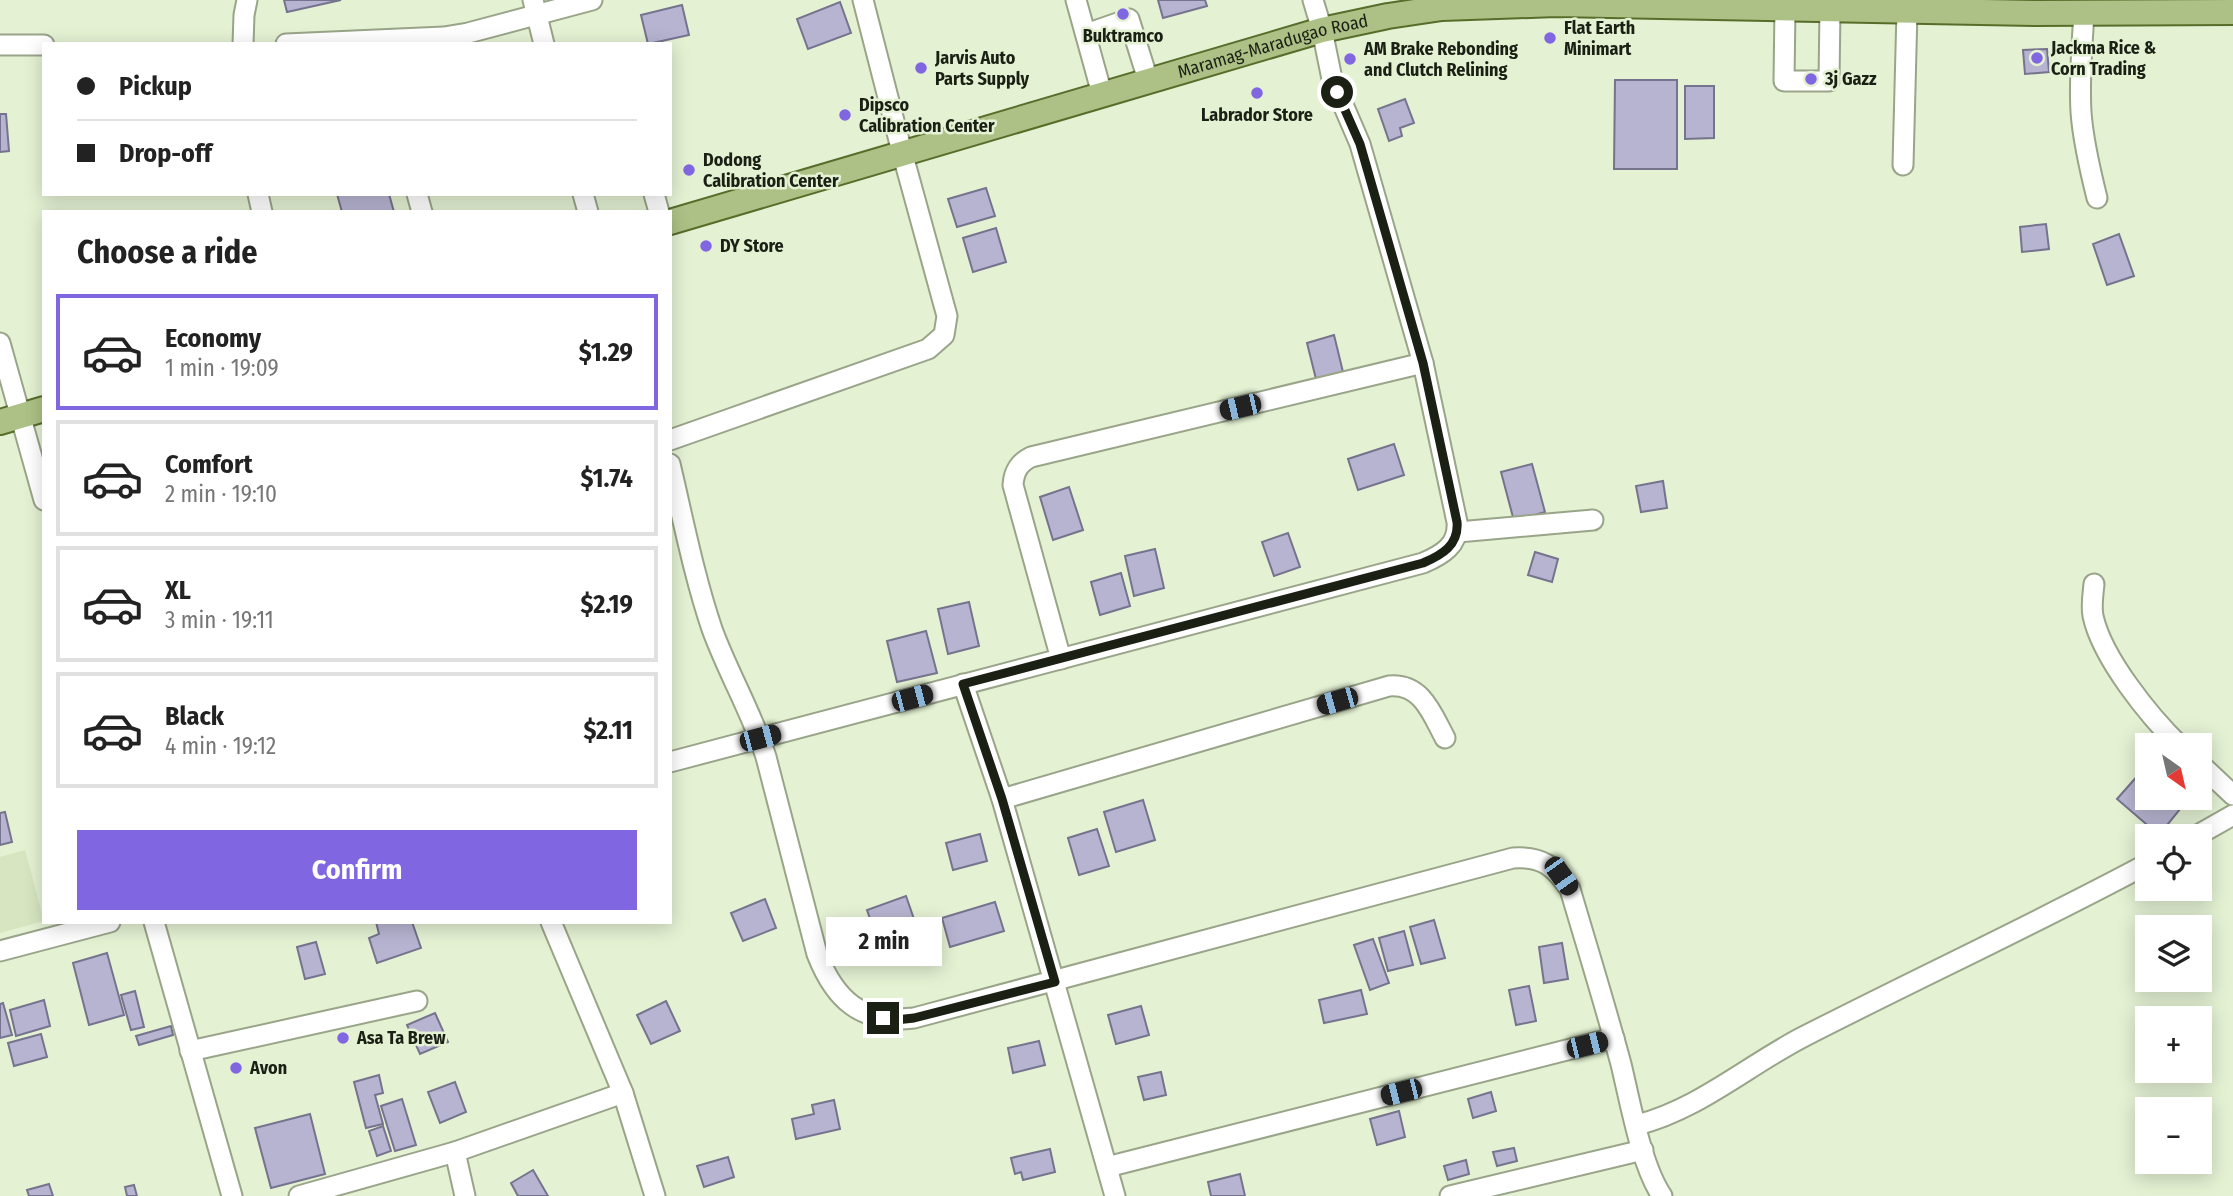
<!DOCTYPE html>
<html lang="en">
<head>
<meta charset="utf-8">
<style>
	:root { --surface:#fff; --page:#f2f2f2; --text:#222; --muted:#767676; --line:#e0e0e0; --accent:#8166e1 }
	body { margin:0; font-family:"Fira Sans Condensed",sans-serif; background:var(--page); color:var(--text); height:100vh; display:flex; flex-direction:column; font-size:26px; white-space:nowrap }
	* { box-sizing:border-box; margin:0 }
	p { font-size:23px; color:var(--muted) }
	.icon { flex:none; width:38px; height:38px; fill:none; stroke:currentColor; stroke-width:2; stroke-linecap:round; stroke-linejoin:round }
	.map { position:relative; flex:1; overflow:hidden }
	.details { position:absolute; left:42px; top:210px; width:630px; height:714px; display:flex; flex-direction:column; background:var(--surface); border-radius:0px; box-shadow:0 4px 18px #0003 }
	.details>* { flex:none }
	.guide { position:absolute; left:42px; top:42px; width:630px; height:154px; border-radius:0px; box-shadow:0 4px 18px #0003; display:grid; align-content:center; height:154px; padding:0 35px; background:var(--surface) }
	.needle { width:46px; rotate:146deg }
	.buttons { position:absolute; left:2135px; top:733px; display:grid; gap:14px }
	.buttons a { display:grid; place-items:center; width:77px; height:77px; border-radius:0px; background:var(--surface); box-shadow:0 4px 18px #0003; font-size:35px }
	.end { position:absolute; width:32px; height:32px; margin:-16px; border:9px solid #1b2015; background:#fff; box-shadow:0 0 0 4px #fff }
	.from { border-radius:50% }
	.bubble { position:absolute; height:49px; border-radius:0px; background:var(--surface); box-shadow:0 4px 18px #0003; font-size:23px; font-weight:700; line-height:49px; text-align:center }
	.car { position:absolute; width:21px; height:42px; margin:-21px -10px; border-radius:9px; box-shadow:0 0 5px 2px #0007; background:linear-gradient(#222 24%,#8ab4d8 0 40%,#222 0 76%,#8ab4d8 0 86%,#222 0) }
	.guide b { display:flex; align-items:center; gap:24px; height:66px; font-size:26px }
	.guide b+b { border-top:2px solid var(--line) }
	.guide i { width:18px; height:18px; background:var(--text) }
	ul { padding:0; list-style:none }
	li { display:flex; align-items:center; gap:21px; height:116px; margin:0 14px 10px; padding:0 21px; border:4px solid var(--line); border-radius:0px }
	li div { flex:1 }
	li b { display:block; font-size:26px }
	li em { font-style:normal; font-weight:700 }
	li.active { border-color:var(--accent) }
	li>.icon { width:63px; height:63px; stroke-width:1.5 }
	h2 { padding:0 35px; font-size:32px; line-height:84px }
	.cta { display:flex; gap:14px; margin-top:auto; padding:14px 35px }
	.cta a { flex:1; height:80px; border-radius:0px; background:var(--accent); color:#fff; font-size:28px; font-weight:700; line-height:80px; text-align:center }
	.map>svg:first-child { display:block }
	.built { fill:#d7e6c1 }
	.building { fill:#b7b4d1; stroke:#75738d; stroke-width:2 }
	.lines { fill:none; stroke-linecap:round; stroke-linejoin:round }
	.minor-casing { stroke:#99a489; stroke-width:23 }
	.major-casing { stroke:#576d2a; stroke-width:28 }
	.minor { stroke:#fff; stroke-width:19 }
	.major { stroke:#adc186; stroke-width:24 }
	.route { stroke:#1b2015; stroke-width:9 }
	.poi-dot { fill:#8166e1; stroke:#e4f1d3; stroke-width:2.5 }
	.labels { text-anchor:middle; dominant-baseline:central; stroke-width:5; stroke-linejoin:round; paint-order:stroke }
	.poi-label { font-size:18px; font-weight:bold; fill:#1b2015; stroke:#e4f1d3; text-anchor:start }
	.street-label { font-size:18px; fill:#1b2015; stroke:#e4f1d3 }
</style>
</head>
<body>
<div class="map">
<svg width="2233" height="1196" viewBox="0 0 2233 1196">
	<rect width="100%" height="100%" fill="#e4f1d3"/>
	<polygon class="built" points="25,850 44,921 0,933 0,857"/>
	<g class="building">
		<polygon points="284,0 341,0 287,12"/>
		<polygon points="1158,0 1205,0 1207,6 1163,18"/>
		<polygon points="840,2 851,33 808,49 797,19"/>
		<polygon points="682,5 689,35 648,44 641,15"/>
		<polygon points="2047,49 2049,72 2025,74 2023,50"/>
		<polygon points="1615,80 1677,80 1677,169 1614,169"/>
		<polygon points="1685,86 1714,86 1714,138 1685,139"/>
		<polygon points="1405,99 1414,123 1400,128 1402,136 1389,141 1378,109"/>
		<polygon points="0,114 6,114 9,151 0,152"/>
		<polygon points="986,188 995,216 957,227 948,199"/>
		<polygon points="337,194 389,194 394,212 342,212"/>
		<polygon points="2046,224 2049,249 2022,252 2020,227"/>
		<polygon points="996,228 1006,262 973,272 963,238"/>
		<polygon points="2119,234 2134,276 2107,285 2093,244"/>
		<polygon points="1334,335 1343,372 1316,379 1307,343"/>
		<polygon points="1394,444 1404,475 1358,490 1348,459"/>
		<polygon points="1532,464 1545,512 1514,521 1501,472"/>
		<polygon points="1663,481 1667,508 1641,512 1636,486"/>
		<polygon points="1069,487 1083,530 1053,540 1040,497"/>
		<polygon points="1288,533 1300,567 1274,576 1262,542"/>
		<polygon points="1155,549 1164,588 1134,596 1125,556"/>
		<polygon points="1535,552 1558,559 1552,582 1528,575"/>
		<polygon points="1121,573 1130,606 1100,615 1091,582"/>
		<polygon points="969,602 979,646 948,654 938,609"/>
		<polygon points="926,631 937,673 897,682 887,641"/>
		<polygon points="2140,773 2147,779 2147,798 2169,798 2181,808 2159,835 2117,799"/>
		<polygon points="1143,800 1155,840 1116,852 1104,812"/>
		<polygon points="5,812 12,842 0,845 0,813"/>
		<polygon points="1097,829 1109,866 1079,875 1068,838"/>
		<polygon points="980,834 987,861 953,870 946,843"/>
		<polygon points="906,896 915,922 876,936 867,910"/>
		<polygon points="765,899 776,928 743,941 731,913"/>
		<polygon points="995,902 1004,931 950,947 942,918"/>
		<polygon points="1434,920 1445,958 1421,964 1410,927"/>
		<polygon points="376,922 412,922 421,948 377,963 369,938 379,934"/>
		<polygon points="1404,931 1413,965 1388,971 1379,938"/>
		<polygon points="1373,939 1389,983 1370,990 1354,945"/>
		<polygon points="316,942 325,974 305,979 297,947"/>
		<polygon points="1562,943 1568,979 1544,983 1539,947"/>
		<polygon points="107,953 124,1015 89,1025 73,963"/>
		<polygon points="1529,986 1536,1021 1516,1025 1509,990"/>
		<polygon points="1361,990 1367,1014 1324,1023 1319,1000"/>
		<polygon points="135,991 144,1027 131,1030 121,995"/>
		<polygon points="44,1000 50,1026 16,1036 10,1010"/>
		<polygon points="666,1001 680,1031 651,1044 637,1015"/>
		<polygon points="3,1003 12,1035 0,1038 0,1004"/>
		<polygon points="1141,1006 1149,1035 1116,1044 1108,1015"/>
		<polygon points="435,1013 448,1042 420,1054 407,1025"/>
		<polygon points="171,1026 173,1035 139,1045 136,1036"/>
		<polygon points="41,1034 47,1057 14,1066 8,1043"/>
		<polygon points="1039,1041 1045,1065 1013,1073 1008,1048"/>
		<polygon points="1161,1072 1166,1095 1144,1100 1138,1077"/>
		<polygon points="379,1075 383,1093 375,1095 383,1124 366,1128 354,1082"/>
		<polygon points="455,1082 466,1112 440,1123 428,1092"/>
		<polygon points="1491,1092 1496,1111 1473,1118 1468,1099"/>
		<polygon points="402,1099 416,1145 395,1151 381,1106"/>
		<polygon points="834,1100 840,1129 796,1139 792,1119 814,1114 812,1105"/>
		<polygon points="1399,1111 1405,1137 1377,1145 1370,1119"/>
		<polygon points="310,1114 325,1174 271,1188 255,1128"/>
		<polygon points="383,1126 391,1151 377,1156 369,1131"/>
		<polygon points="1514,1148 1517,1161 1497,1166 1493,1152"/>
		<polygon points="1050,1149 1055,1172 1023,1180 1021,1172 1015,1174 1011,1158"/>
		<polygon points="728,1157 734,1177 704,1187 697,1166"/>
		<polygon points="1466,1160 1469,1174 1448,1180 1444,1166"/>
		<polygon points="533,1170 548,1196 518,1196 511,1183"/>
		<polygon points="1240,1174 1245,1196 1211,1196 1208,1182"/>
		<polygon points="49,1184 53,1196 29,1196 27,1190"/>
		<polygon points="134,1185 137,1196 127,1196 125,1187"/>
	</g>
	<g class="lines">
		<g class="minor-casing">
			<g id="minor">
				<polyline points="533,0 544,44"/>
				<polyline points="1076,0 1102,94"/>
				<polyline points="1785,8 1784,81 1829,81 1830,9"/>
				<path d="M 2084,13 C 2082,46 2079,79 2081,112 C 2083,141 2090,170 2097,198"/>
				<polyline points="1086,34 1129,19 1148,80"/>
				<polyline points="243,44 244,15 247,0"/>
				<polyline points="286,44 444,37 468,33 592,0"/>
				<polyline points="0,45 44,45"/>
				<polyline points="1903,165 1907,11"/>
				<polyline points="258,194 262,212"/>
				<polyline points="417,194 422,212"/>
				<polyline points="583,194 588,212"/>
				<polyline points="654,194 659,212"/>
				<polyline points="0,343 44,500"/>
				<polyline points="670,440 928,349 944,335 947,316 902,152 863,0"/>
				<path d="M 670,464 C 683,519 694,576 712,629 C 728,673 752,713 766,757 L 817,954 C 835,1000 861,1024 914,1018 L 1513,858 C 1542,856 1554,866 1570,889 C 1587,947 1605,1005 1621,1064 C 1630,1101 1641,1165 1662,1196"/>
				<polyline points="1458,532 1593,520"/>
				<path d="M 2094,584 C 2093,594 2091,606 2093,616 C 2102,658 2150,717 2180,746"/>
				<path d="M 1061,659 L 1013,485 C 1014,471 1019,463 1031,457 L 1423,363"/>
				<polyline points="963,684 1002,799 1115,1196"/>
				<path d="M 670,762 L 1423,563 C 1442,555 1459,545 1457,522 L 1423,363 L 1360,144 L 1332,79 L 1322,30 L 1313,0"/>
				<polyline points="2200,764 2233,795"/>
				<path d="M 1002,799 L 1389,686 C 1422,683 1432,714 1445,738"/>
				<polyline points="2196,836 2233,815"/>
				<polyline points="154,922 232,1196"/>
				<polyline points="551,922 623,1093 655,1196"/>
				<polyline points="0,951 110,922"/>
				<polyline points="190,1051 417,1001"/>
				<path d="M 1637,1125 C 1697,1110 1746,1067 1801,1038 C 1916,979 2033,925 2147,864"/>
				<polyline points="455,1152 465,1196"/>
				<polyline points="1107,1167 1614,1038"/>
				<polyline points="299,1196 455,1152 623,1093"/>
				<polyline points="1450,1196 1643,1150"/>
			</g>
		</g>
		<g class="major-casing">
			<g id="major">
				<path id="s1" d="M 670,222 L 1322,30 L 1388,16 L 1442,8 L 1556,4 L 2036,13 L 2233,12"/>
				<polyline points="0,422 44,409"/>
			</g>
		</g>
		<use href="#minor" class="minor"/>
		<use href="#major" class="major"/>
	</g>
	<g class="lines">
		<path class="route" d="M 883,1018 L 896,1020 L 914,1018 L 1055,982 L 1002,799 L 963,684 L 1423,563 C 1442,555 1459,545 1457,522 L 1423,363 L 1360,144 L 1337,92"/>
	</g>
	<g class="poi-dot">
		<circle cx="1123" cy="14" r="7"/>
		<circle cx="1550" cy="38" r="7"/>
		<circle cx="2037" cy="58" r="7"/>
		<circle cx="1350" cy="59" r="7"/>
		<circle cx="921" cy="68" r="7"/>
		<circle cx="1811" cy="79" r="7"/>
		<circle cx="1257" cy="93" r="7"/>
		<circle cx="845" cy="115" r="7"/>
		<circle cx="689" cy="170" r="7"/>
		<circle cx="706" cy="246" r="7"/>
		<circle cx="343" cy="1038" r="7"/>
		<circle cx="236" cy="1068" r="7"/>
	</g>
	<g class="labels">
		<g class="poi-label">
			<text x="1564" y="28">Flat Earth<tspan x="1564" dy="21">Minimart</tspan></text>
			<text x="1123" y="36" text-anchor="middle">Buktramco</text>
			<text x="2051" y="48">Jackma Rice &amp;<tspan x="2051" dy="21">Corn Trading</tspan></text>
			<text x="1364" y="49">AM Brake Rebonding<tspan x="1364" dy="21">and Clutch Relining</tspan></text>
			<text x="935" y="58">Jarvis Auto<tspan x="935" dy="21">Parts Supply</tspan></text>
			<text x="1825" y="79">3j Gazz</text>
			<text x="859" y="105">Dipsco<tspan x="859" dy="21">Calibration Center</tspan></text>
			<text x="1257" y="115" text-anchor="middle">Labrador Store</text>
			<text x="703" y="160">Dodong<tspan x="703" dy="21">Calibration Center</tspan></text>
			<text x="720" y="246">DY Store</text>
			<text x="357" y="1038">Asa Ta Brew</text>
			<text x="250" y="1068">Avon</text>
		</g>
		<g class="street-label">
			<text stroke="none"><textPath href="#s1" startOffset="628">Maramag-Maradugao Road</textPath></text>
		</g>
	</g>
</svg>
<div class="buttons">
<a><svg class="needle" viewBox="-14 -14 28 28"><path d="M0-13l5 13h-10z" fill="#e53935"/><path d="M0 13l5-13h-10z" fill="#767676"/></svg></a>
<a><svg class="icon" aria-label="locate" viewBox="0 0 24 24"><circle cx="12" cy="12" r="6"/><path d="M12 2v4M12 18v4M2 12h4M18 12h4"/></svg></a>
<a><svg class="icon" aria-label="layers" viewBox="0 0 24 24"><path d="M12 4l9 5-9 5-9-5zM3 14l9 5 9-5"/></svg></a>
<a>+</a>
<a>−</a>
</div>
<i class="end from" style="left:1337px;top:92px"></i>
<i class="end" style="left:883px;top:1018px"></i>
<div class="bubble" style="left:826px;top:917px;width:116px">2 min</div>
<i class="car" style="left:1240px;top:407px;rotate:257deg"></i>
<i class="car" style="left:912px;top:698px;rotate:75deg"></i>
<i class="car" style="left:1337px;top:701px;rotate:254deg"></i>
<i class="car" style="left:760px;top:738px;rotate:75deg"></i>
<i class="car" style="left:1561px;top:876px;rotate:145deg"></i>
<i class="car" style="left:1587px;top:1045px;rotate:76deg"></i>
<i class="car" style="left:1401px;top:1092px;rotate:256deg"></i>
<div class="guide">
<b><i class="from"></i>Pickup</b>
<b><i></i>Drop-off</b>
</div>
<section class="details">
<h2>Choose a ride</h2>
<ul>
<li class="active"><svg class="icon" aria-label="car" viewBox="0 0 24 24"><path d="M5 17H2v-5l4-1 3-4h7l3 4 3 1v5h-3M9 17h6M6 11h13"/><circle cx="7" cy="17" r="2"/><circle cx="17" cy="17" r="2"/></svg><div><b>Economy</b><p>1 min · 19:09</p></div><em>$1.29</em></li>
<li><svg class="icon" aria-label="car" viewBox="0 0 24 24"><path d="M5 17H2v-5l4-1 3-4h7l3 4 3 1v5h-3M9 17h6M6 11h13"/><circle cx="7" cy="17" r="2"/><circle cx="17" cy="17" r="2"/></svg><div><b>Comfort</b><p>2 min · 19:10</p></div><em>$1.74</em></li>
<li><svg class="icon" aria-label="car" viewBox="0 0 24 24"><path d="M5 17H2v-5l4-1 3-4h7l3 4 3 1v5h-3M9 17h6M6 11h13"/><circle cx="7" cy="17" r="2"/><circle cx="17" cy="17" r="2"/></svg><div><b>XL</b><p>3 min · 19:11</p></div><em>$2.19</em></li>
<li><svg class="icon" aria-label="car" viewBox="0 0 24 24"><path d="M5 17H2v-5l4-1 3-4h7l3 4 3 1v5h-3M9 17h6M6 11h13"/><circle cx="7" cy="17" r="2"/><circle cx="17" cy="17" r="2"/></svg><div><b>Black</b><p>4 min · 19:12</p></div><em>$2.11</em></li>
</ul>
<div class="cta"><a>Confirm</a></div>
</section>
</div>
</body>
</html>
